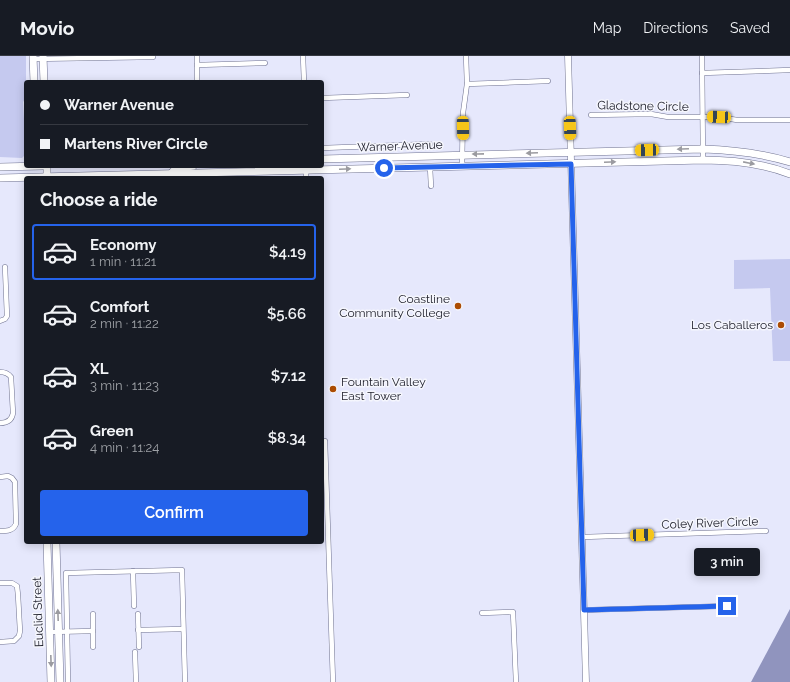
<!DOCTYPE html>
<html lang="en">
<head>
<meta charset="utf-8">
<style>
	:root { --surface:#171b24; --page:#242831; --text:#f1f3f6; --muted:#9ea1a6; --line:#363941; --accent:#2563eb }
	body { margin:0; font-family:Raleway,sans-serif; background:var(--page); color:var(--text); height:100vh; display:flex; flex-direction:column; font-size:15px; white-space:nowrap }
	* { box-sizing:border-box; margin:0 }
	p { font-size:13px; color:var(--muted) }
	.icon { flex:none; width:22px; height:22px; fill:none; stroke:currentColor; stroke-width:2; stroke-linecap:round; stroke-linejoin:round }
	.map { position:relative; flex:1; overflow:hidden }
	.sheet { position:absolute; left:24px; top:120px; width:300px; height:368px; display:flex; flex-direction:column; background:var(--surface); border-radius:4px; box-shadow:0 2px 10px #0003 }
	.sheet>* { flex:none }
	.guide { position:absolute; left:24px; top:24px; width:300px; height:88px; border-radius:4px; box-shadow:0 2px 10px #0003; display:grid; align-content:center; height:88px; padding:0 16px; background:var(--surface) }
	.end { position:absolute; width:18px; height:18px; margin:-9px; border:5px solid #2563eb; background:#fff; box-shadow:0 0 0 2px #fff }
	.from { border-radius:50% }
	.bubble { position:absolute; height:28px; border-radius:4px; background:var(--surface); box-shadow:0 2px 10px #0003; font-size:13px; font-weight:600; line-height:28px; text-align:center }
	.car { position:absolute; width:12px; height:24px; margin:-12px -6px; border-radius:5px; box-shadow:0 0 3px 1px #0007; background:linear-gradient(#f5c518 24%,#345 0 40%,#f5c518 0 76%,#345 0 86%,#f5c518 0) }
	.guide b { display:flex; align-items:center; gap:14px; height:38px; font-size:15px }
	.guide b+b { border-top:1px solid var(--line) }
	.guide i { width:10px; height:10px; background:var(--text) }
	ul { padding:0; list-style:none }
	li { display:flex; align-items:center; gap:12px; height:56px; margin:0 8px 6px; padding:0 8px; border:2px solid transparent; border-radius:4px }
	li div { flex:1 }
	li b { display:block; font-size:15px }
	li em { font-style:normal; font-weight:600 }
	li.active { border-color:var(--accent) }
	li>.icon { width:36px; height:36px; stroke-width:1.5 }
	h2 { padding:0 16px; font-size:18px; line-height:48px }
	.cta { display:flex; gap:8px; margin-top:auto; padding:8px 16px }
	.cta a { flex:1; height:46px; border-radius:4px; background:var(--accent); color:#fff; font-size:16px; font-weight:600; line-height:46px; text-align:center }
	header { display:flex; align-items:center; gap:24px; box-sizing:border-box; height:56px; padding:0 20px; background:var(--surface); border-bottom:1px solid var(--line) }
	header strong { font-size:19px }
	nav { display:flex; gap:22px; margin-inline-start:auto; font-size:14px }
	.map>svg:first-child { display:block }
	.green { fill:#c5c9ef }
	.water { fill:#9094be }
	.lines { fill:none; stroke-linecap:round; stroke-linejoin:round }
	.minor-casing { stroke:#707391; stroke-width:5.5 }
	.tertiary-casing { stroke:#707391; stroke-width:7 }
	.primary-casing { stroke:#707391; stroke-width:8 }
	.minor { stroke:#fff; stroke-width:4.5 }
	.tertiary { stroke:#fff; stroke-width:6 }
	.primary { stroke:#fff; stroke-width:7 }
	.oneway { fill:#9b9ba0 }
	.route { stroke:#2563eb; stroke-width:5 }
	.poi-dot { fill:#ac4c03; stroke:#f5f6fd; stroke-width:1.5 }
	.labels { text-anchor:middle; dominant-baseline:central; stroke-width:3; stroke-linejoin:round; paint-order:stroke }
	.street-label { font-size:12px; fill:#20212d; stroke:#f5f6fd }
	.poi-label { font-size:12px; fill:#20212d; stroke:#f5f6fd; text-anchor:end }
</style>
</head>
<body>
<header>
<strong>Movio</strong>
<nav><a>Map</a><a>Directions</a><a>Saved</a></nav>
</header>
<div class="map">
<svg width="790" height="626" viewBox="0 0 790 626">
	<rect width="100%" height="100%" fill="#e6e8fc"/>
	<g class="green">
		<polygon points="0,0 26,0 26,42 23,46 26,98 22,102 0,101"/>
		<polygon points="790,203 790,305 773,305 770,232 734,233 734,204"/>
	</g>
	<polygon class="water" points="790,553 790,626 751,626"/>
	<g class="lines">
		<g class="minor-casing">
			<g id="minor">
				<polyline points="197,0 197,26"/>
				<polyline points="303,0 304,26"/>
				<polyline points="702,0 703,104"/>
				<polyline points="33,3 153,1"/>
				<polyline points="197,9 265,7"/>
				<polyline points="702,17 790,14"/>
				<polyline points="467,28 548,25"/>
				<polyline points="322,42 407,39"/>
				<polyline points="591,59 651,58 668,61 719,61 737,64 790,64"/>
				<polyline points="322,92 430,88"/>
				<polyline points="306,110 306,122"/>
				<polyline points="462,110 463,57 467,28 466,0"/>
				<polyline points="430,111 431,130"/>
				<polyline points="0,265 5,263 7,260 5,211"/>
				<path d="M 0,316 C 5,316 8,317 11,321 L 13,357 C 12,364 7,367 0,367"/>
				<polyline points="325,385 333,626"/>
				<path d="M 0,421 L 8,420 L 12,422 L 15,426 L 16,468 C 13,475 7,475 0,475"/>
				<polyline points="583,481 766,475"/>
				<polyline points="133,515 134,550"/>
				<polyline points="0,527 12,527 17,530 18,539 20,575 19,580 14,585 0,586"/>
				<polyline points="584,554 727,550"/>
				<polyline points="482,557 513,556 516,626"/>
				<polyline points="93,558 93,591"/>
				<polyline points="138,558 139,591"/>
				<polyline points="138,574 183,573"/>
				<polyline points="50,576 93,575"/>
				<polyline points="135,596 136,626"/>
				<polyline points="68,626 66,517 182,514 185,626"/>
			</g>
		</g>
		<g class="tertiary-casing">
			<polyline id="tertiary" points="568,0 586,626"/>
		</g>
		<g class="primary-casing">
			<g id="primary">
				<polyline points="33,0 34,26"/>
				<polyline points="43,0 44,26"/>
				<path d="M 322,103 L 703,93 C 733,94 761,97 790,106"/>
				<polyline points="47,110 47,122"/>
				<polyline points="0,111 42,110"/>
				<path d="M 171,118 C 176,109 185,112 193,110"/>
				<path d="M 0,122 L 703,104 C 733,104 762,107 790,118"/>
				<polyline points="47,486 51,626"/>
				<polyline points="56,486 60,626"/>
			</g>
		</g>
		<use href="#minor" class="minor"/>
		<use href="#tertiary" class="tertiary"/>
		<use href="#primary" class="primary"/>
	</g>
	<defs><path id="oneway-solid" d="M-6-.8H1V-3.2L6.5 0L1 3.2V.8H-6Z"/></defs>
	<g class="oneway">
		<use href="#oneway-solid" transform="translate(683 93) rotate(178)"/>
		<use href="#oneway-solid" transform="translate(532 97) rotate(178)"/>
		<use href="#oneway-solid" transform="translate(478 98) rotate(179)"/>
		<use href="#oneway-solid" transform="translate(610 106) rotate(-2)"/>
		<use href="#oneway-solid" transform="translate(749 107) rotate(11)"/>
		<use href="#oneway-solid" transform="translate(345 113) rotate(-2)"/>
		<use href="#oneway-solid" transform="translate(58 559) rotate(-92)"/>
		<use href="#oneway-solid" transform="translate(51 605) rotate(88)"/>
	</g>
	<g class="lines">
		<polyline class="route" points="384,112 571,108 584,554 727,550"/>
	</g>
	<g class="poi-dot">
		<circle cx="458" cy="250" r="4"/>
		<circle cx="781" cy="269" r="4"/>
		<circle cx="333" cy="333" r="4"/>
	</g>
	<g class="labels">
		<g class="street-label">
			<text transform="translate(643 50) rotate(1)">Gladstone Circle</text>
			<text transform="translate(400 90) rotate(-2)">Warner Avenue</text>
			<text transform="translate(710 467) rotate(-2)">Coley River Circle</text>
			<text transform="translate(38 556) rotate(-92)">Euclid Street</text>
		</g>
		<g class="poi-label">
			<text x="450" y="243">Coastline<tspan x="450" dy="14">Community College</tspan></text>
			<text x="773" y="269">Los Caballeros</text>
			<text x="341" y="326" text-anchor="start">Fountain Valley<tspan x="341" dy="14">East Tower</tspan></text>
		</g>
	</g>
</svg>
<i class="end from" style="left:384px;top:112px"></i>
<i class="end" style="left:727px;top:550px"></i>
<div class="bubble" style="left:694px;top:492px;width:66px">3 min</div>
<i class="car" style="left:719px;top:61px;rotate:273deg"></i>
<i class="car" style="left:463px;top:72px;rotate:179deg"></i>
<i class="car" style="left:570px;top:72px;rotate:178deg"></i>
<i class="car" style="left:647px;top:94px;rotate:268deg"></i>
<i class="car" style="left:642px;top:479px;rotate:88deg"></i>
<div class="guide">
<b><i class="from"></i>Warner Avenue</b>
<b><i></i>Martens River Circle</b>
</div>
<section class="sheet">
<h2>Choose a ride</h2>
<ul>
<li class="active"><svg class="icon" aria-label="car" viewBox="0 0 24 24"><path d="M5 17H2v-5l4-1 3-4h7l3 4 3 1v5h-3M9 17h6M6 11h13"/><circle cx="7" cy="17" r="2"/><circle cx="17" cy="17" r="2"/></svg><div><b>Economy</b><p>1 min · 11:21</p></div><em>$4.19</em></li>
<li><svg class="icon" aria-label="car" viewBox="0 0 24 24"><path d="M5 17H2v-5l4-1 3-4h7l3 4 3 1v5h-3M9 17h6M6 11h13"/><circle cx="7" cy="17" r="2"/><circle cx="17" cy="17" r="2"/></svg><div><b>Comfort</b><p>2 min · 11:22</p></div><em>$5.66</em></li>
<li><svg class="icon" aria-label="car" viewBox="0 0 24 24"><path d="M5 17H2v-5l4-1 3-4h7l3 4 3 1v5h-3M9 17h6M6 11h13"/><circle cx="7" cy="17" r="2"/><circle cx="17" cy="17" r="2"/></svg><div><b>XL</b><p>3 min · 11:23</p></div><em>$7.12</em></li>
<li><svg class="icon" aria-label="car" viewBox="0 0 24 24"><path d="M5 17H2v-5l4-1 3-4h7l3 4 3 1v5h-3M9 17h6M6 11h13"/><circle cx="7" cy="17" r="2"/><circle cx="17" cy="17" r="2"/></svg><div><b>Green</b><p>4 min · 11:24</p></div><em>$8.34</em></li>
</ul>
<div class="cta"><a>Confirm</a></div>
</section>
</div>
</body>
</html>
